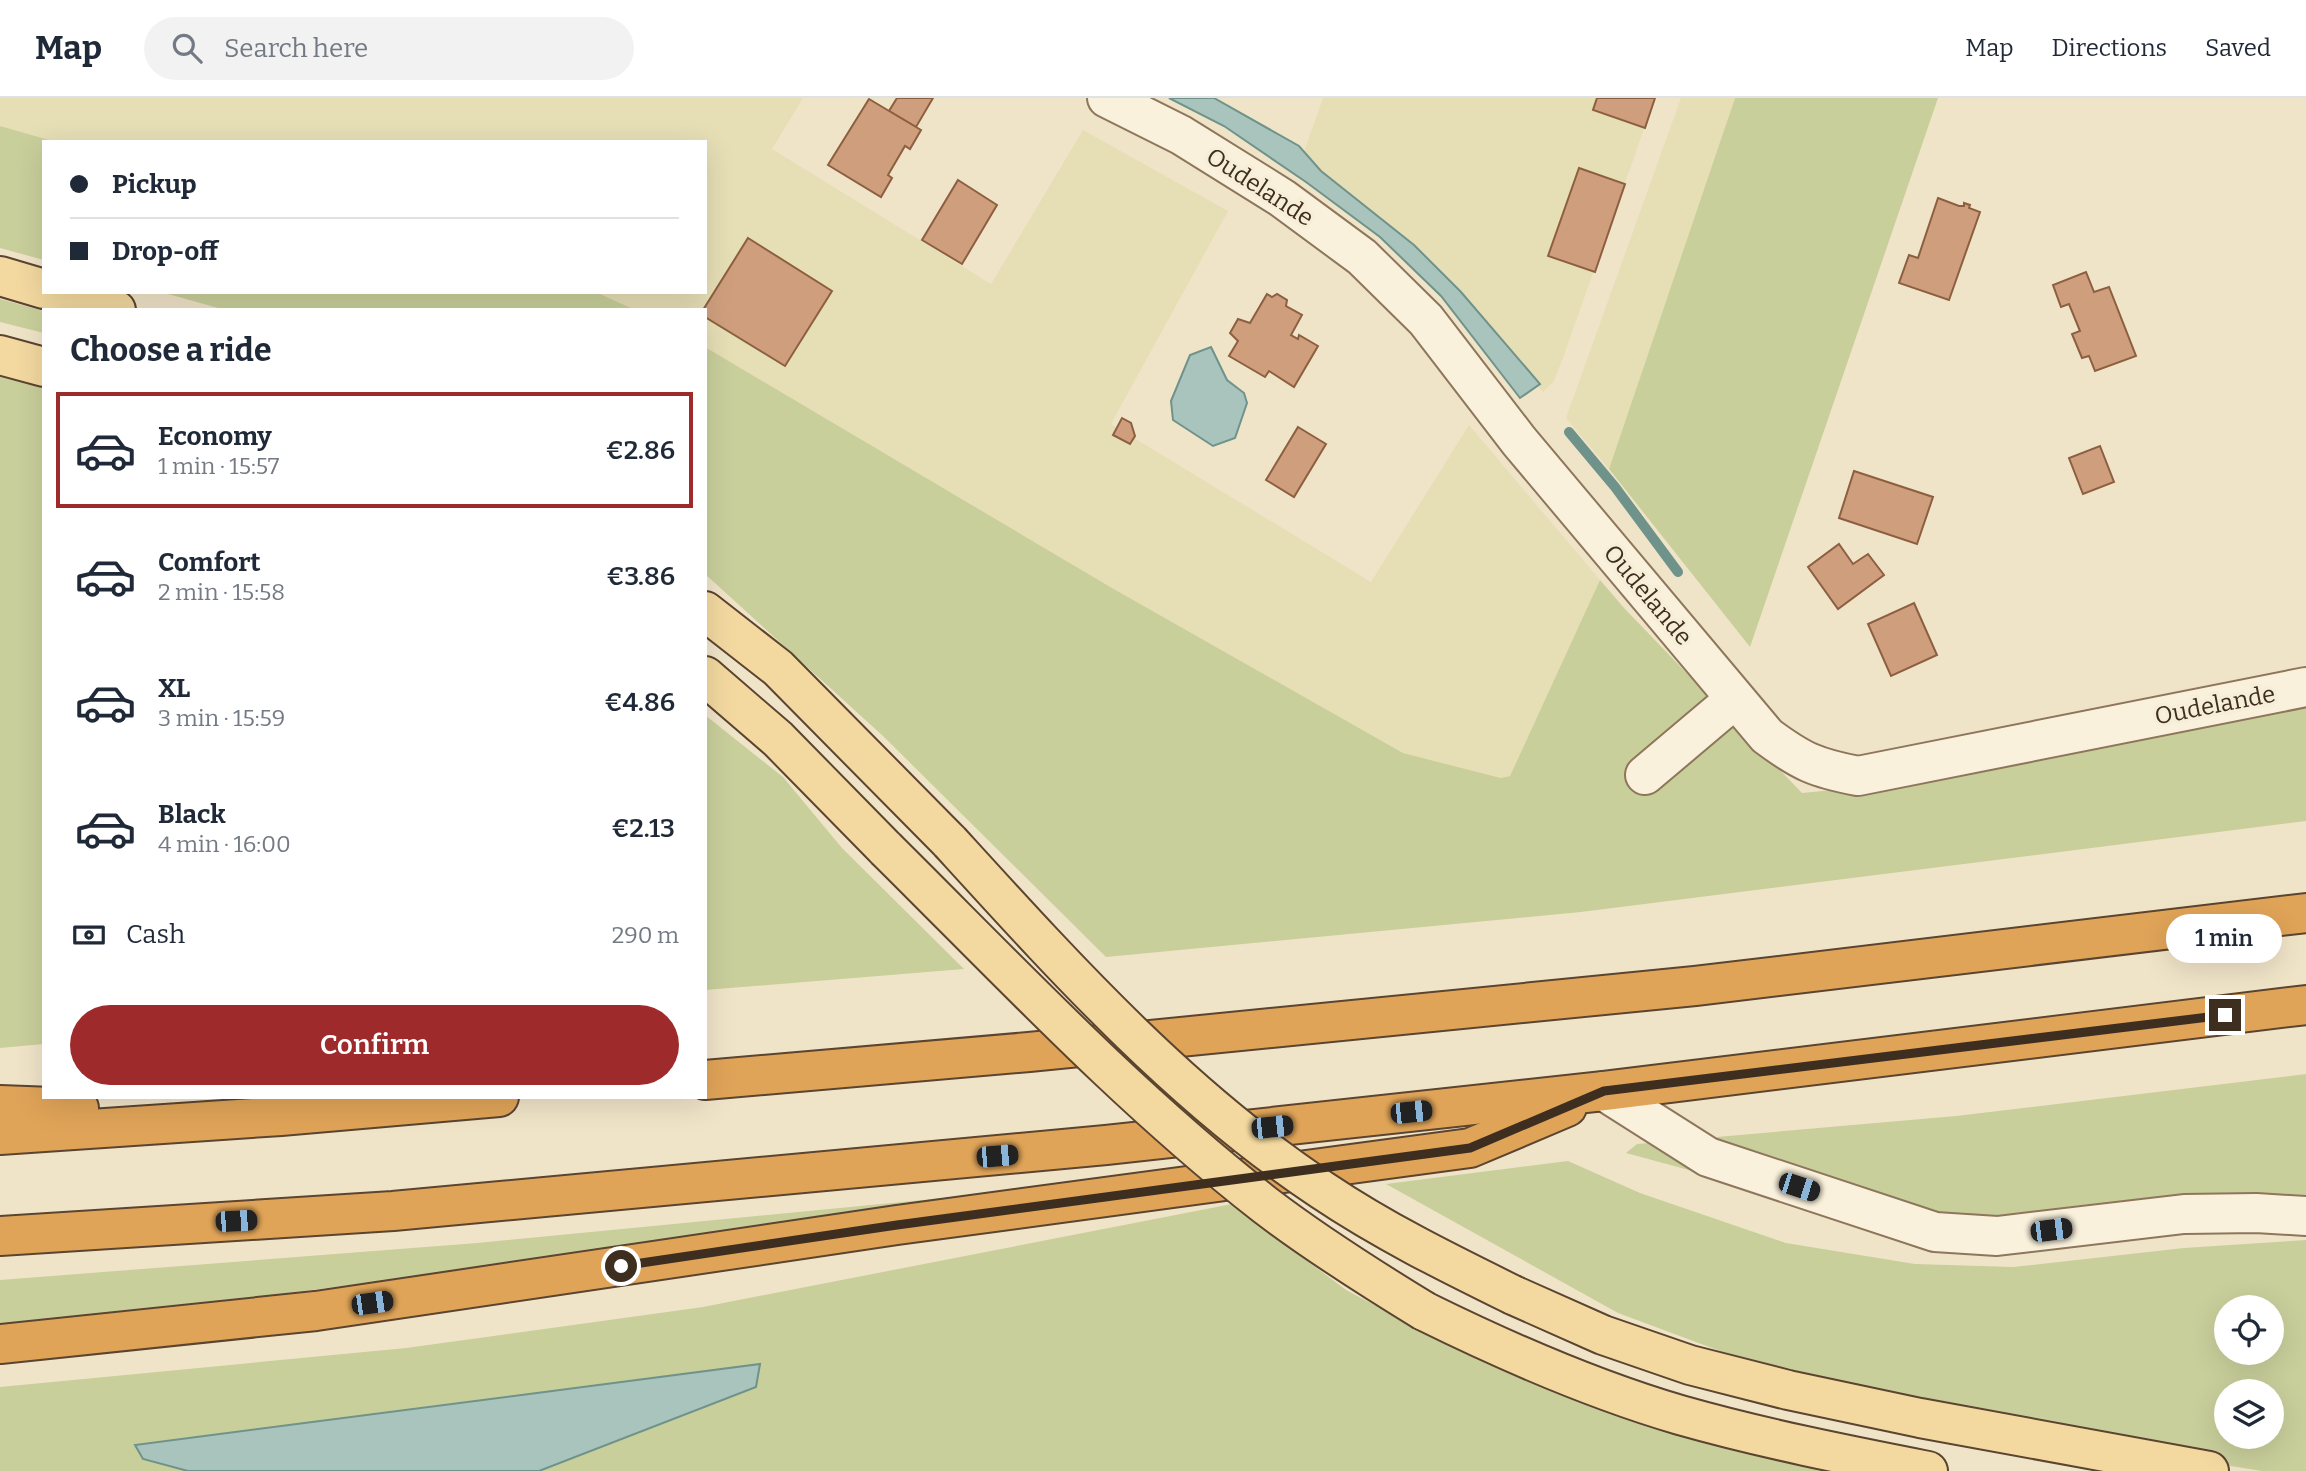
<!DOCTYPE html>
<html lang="en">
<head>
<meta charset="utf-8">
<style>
	:root { --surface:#fff; --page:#f2f2f3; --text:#1f2937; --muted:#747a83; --line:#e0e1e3; --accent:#9e2a2b }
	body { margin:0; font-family:Bitter,serif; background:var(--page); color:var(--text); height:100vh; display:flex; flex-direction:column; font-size:26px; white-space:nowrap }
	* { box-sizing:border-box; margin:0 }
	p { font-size:23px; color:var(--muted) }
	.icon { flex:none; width:38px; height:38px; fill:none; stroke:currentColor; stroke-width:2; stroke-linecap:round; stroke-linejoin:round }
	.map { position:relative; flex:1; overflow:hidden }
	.details { position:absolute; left:42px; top:210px; width:665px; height:791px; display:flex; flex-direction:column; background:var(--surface); border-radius:0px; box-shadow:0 7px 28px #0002 }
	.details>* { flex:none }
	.guide { position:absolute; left:42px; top:42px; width:665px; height:154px; border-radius:0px; box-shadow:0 7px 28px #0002; display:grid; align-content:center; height:154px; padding:0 28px; background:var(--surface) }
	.controls { position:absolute; left:2214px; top:1197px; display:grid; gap:14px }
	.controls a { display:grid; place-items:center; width:70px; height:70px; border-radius:50%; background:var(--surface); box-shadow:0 7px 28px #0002; font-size:35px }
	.end { position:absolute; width:32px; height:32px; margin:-16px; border:9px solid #3d2e20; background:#fff; box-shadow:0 0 0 4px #fff }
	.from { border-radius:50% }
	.bubble { position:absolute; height:49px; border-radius:24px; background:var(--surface); box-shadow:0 7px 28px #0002; font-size:23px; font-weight:600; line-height:49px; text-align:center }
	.car { position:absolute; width:21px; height:42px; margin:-21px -10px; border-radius:9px; box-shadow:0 0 5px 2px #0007; background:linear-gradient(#222 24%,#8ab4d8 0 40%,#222 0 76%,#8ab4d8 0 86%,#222 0) }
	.guide b { display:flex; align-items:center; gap:24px; height:66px; font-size:26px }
	.guide b+b { border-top:2px solid var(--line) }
	.guide i { width:18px; height:18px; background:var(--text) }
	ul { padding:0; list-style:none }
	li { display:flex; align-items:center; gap:21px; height:116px; margin:0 14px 10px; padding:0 14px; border:4px solid transparent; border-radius:0px }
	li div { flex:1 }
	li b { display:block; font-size:26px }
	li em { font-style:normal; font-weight:600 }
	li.current { border-color:var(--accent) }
	li>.icon { width:63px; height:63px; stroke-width:1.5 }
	h2 { padding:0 28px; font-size:32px; line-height:84px }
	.pay { display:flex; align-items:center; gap:18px; height:77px; padding:0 28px; font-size:26px }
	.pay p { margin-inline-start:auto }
	.cta { display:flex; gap:14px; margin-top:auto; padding:14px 28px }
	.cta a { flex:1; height:80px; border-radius:42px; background:var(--accent); color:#fff; font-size:28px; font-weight:600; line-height:80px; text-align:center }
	header { display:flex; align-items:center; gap:42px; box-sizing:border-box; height:98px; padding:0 35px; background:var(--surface); border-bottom:2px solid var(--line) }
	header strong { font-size:33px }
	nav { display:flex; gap:38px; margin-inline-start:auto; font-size:24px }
	.search { width:490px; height:63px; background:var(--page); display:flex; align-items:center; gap:18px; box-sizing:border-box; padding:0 24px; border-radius:38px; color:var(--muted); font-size:26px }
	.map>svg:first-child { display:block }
	.farmland { fill:#e6deb5 }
	.green { fill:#c9cf9b; fill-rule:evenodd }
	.water { fill:#a9c4bc; stroke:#6f938a; stroke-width:2 }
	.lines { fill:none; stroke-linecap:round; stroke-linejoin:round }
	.stream { stroke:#6f938a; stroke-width:10 }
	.building { fill:#cf9f7d; stroke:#8d5f41; stroke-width:2 }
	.minor-casing { stroke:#8d765c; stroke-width:42 }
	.major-casing { stroke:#5b4430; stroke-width:42 }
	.highway-casing { stroke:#5b4430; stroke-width:42 }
	.minor { stroke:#faf1dc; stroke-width:38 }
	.major { stroke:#f3d9a0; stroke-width:38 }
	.highway { stroke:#e0a458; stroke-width:38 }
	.major-bridge-casing { stroke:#5b4430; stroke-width:42; stroke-linecap:butt }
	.major-bridge { stroke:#f3d9a0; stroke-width:38 }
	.route { stroke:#3d2e20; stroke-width:9 }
	.labels { text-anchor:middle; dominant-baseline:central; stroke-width:7; stroke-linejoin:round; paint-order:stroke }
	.street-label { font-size:24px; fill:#3d2e20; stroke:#f7eed8 }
</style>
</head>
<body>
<header>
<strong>Map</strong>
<div class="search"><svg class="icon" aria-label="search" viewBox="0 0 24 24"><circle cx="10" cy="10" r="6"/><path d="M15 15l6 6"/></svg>Search here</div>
<nav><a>Map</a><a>Directions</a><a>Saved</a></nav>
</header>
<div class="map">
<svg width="2306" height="1373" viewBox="0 0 2306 1373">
	<rect width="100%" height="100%" fill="#f0e4c8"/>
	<g class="farmland">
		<polygon points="0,0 803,0 772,51 991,186 1083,32 1228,113 1111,326 1371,484 1469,327 1600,482 1510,678 1502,680 1403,655 1112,490 705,249 705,212 635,212 596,194 705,194 705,44 56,44 0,28"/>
		<polygon points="1323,0 1655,0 1564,257 1554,283 1543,294 1537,287 1540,286 1321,73 1304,54"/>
		<polygon points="1681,0 1735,0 1609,371 1566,320"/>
	</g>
	<g class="green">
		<polygon points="1735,0 1938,0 1750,549 1609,371"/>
		<polygon points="0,28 56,44 44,44 44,162 0,150"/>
		<polygon points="161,194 596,194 635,212 225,212"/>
		<polygon points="0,201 44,213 44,235 0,224"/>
		<polygon points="705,249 1112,490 1403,655 1501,680 1510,678 1600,482 1625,511 1802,695 1916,684 2306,605 2306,723 1581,814 1106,859 883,638 705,476"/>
		<polygon points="0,276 44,288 44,946 0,950"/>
		<polygon points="705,617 783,679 842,750 964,871 705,892"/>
		<polygon points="2306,976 2306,1099 1951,1122 1844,1114 1626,1055 1637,1046 1956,1018"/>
		<path d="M 1568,1063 L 1640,1095 L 1786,1145 L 1915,1166 L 2013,1169 L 2184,1150 L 2306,1142 L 2306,1373 L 2262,1373 L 2194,1362 L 1763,1269 L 1618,1215 L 1386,1086 ZM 2226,1209 L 2272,1209 L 2272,1255 L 2226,1255 ZM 2226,1293 L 2272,1293 L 2272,1339 L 2226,1339 Z"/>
		<polygon points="1016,1093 1016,1100 121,1217 0,1229 0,1182 477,1145"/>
		<polygon points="1232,1106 1346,1192 1447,1245 1546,1290 1681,1334 1840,1373 539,1373 756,1289 760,1266 143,1361 188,1373 0,1373 0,1289 406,1250 703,1209"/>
	</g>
	<g class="water">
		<polygon points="1169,0 1214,0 1299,48 1321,73 1414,147 1461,194 1540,286 1520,300 1441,198 1380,139 1306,84 1224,28"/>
		<polygon points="1211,249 1227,282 1244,295 1247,305 1235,340 1213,348 1173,322 1171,303 1190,257"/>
		<polygon points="760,1266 756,1289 539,1373 188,1373 143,1361 135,1347"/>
	</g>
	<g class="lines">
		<polyline class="stream" points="1569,334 1615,389 1678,474"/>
	</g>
	<g class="building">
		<polygon points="897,0 933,0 916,29 889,13"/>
		<polygon points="1597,0 1655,0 1645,30 1593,12"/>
		<polygon points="869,1 921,32 910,51 905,48 888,77 892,80 881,99 828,67"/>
		<polygon points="1579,70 1625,86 1595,174 1548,158"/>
		<polygon points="958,82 997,107 962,166 922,142"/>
		<polygon points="1938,100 1959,108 1964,108 1964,105 1970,107 1969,110 1980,114 1949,202 1899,185 1909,157 1918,160"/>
		<polygon points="748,140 832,193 785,268 705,219 705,212 703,212"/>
		<polygon points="2086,174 2094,194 2109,189 2136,258 2095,273 2089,258 2082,260 2072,236 2080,233 2069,206 2061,209 2053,187"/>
		<polygon points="1267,196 1272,199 1277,196 1287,202 1286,208 1302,217 1291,237 1298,241 1299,237 1318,248 1294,289 1269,273 1265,279 1229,258 1238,243 1230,235 1238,221 1250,225"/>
		<polygon points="1122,320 1131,325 1135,338 1130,346 1113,337"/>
		<polygon points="1298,329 1326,346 1294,399 1266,382"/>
		<polygon points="2100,348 2114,384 2083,396 2069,360"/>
		<polygon points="1854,373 1933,399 1917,446 1839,420"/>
		<polygon points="1839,446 1853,466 1868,456 1884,477 1838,511 1808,469"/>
		<polygon points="1914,505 1937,557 1891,578 1868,526"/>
	</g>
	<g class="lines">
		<g class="minor-casing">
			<g id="minor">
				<path d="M 1107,0 L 1181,37 L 1282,100 L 1362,159 L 1426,222 L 1519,343 L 1767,638 C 1802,664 1816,670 1858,678 L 2306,589"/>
				<polyline points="1645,677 1735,601"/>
				<polyline points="1604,993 1708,1059 1935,1134 1997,1138 2184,1116 2256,1115 2306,1118"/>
			</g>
		</g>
		<g class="major-casing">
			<g id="major">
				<polyline points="0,178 44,191"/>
				<polyline points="55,194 116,212"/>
				<polyline points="0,257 44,269"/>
				<polyline points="705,513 778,570 950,744"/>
				<polyline points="705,578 778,641 886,751"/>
				<polyline points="1513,1197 1603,1237 1690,1267 1788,1292 1920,1320 2209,1373"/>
				<path d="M 1424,1213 C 1507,1254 1591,1291 1680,1317 C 1761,1340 1846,1357 1928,1373"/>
			</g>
		</g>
		<g class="highway-casing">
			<g id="highway">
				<polyline points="705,982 1029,954 1695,888 2306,815"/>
				<polyline points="0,1007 79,1010"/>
				<polyline points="0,1037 281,1018 499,999"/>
				<polyline points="0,1138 393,1113 1106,1047 1604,993 2306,907"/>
				<polyline points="0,1246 316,1213 897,1127 1470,1050 1567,1009"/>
			</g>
		</g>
		<use href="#minor" class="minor"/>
		<use href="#major" class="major"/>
		<use href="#highway" class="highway"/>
		<g class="major-bridge-casing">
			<g id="major-bridge">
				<path d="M 950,744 C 1064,869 1180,998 1322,1092 C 1383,1133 1448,1165 1513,1197"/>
				<path d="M 886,751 C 1009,873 1128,1000 1265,1107 C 1316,1146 1370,1180 1424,1213"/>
			</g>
		</g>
		<use href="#major-bridge" class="major-bridge"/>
	</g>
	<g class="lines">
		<polyline class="route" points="621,1168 897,1127 1470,1050 1604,993 2225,917"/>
	</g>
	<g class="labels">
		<g class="street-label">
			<text transform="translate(1260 89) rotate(33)">Oudelande</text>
			<text transform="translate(1648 497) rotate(50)">Oudelande</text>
			<text transform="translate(2215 607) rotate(-11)">Oudelande</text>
		</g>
	</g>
</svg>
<div class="controls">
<a><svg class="icon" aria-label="locate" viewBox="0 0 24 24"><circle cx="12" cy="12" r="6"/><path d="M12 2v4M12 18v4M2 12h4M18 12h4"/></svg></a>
<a><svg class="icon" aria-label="layers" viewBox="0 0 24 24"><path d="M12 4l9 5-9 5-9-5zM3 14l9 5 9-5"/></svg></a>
</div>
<i class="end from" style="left:621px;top:1168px"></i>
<i class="end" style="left:2225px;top:917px"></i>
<div class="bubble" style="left:2166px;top:816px;width:116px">1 min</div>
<i class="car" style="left:1411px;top:1014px;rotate:84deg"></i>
<i class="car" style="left:1272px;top:1029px;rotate:84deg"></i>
<i class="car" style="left:997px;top:1058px;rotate:85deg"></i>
<i class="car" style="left:1799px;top:1089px;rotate:108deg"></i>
<i class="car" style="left:236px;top:1123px;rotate:87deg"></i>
<i class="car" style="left:2051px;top:1132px;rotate:83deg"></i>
<i class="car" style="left:372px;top:1205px;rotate:82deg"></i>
<div class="guide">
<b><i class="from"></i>Pickup</b>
<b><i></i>Drop-off</b>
</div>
<section class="details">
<h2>Choose a ride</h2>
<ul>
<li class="current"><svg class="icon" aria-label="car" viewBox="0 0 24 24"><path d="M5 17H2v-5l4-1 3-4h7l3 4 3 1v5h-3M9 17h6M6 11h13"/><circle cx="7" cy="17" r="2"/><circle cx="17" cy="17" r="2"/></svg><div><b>Economy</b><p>1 min · 15:57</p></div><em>€2.86</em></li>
<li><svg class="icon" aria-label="car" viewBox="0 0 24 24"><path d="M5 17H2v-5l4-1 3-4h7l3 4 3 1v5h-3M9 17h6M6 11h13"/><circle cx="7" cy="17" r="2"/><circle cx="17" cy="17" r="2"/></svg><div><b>Comfort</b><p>2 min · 15:58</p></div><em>€3.86</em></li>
<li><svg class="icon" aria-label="car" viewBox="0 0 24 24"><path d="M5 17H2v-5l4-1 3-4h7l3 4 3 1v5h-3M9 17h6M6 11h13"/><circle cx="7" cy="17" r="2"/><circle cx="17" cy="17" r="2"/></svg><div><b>XL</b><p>3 min · 15:59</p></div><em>€4.86</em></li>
<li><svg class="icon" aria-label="car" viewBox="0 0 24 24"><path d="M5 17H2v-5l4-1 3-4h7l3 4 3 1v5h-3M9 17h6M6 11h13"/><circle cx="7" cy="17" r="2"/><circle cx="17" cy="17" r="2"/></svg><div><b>Black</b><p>4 min · 16:00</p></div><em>€2.13</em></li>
</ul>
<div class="pay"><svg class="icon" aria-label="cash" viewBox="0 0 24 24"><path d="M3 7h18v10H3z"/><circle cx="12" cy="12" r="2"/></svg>Cash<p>290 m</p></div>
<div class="cta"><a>Confirm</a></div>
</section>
</div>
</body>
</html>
